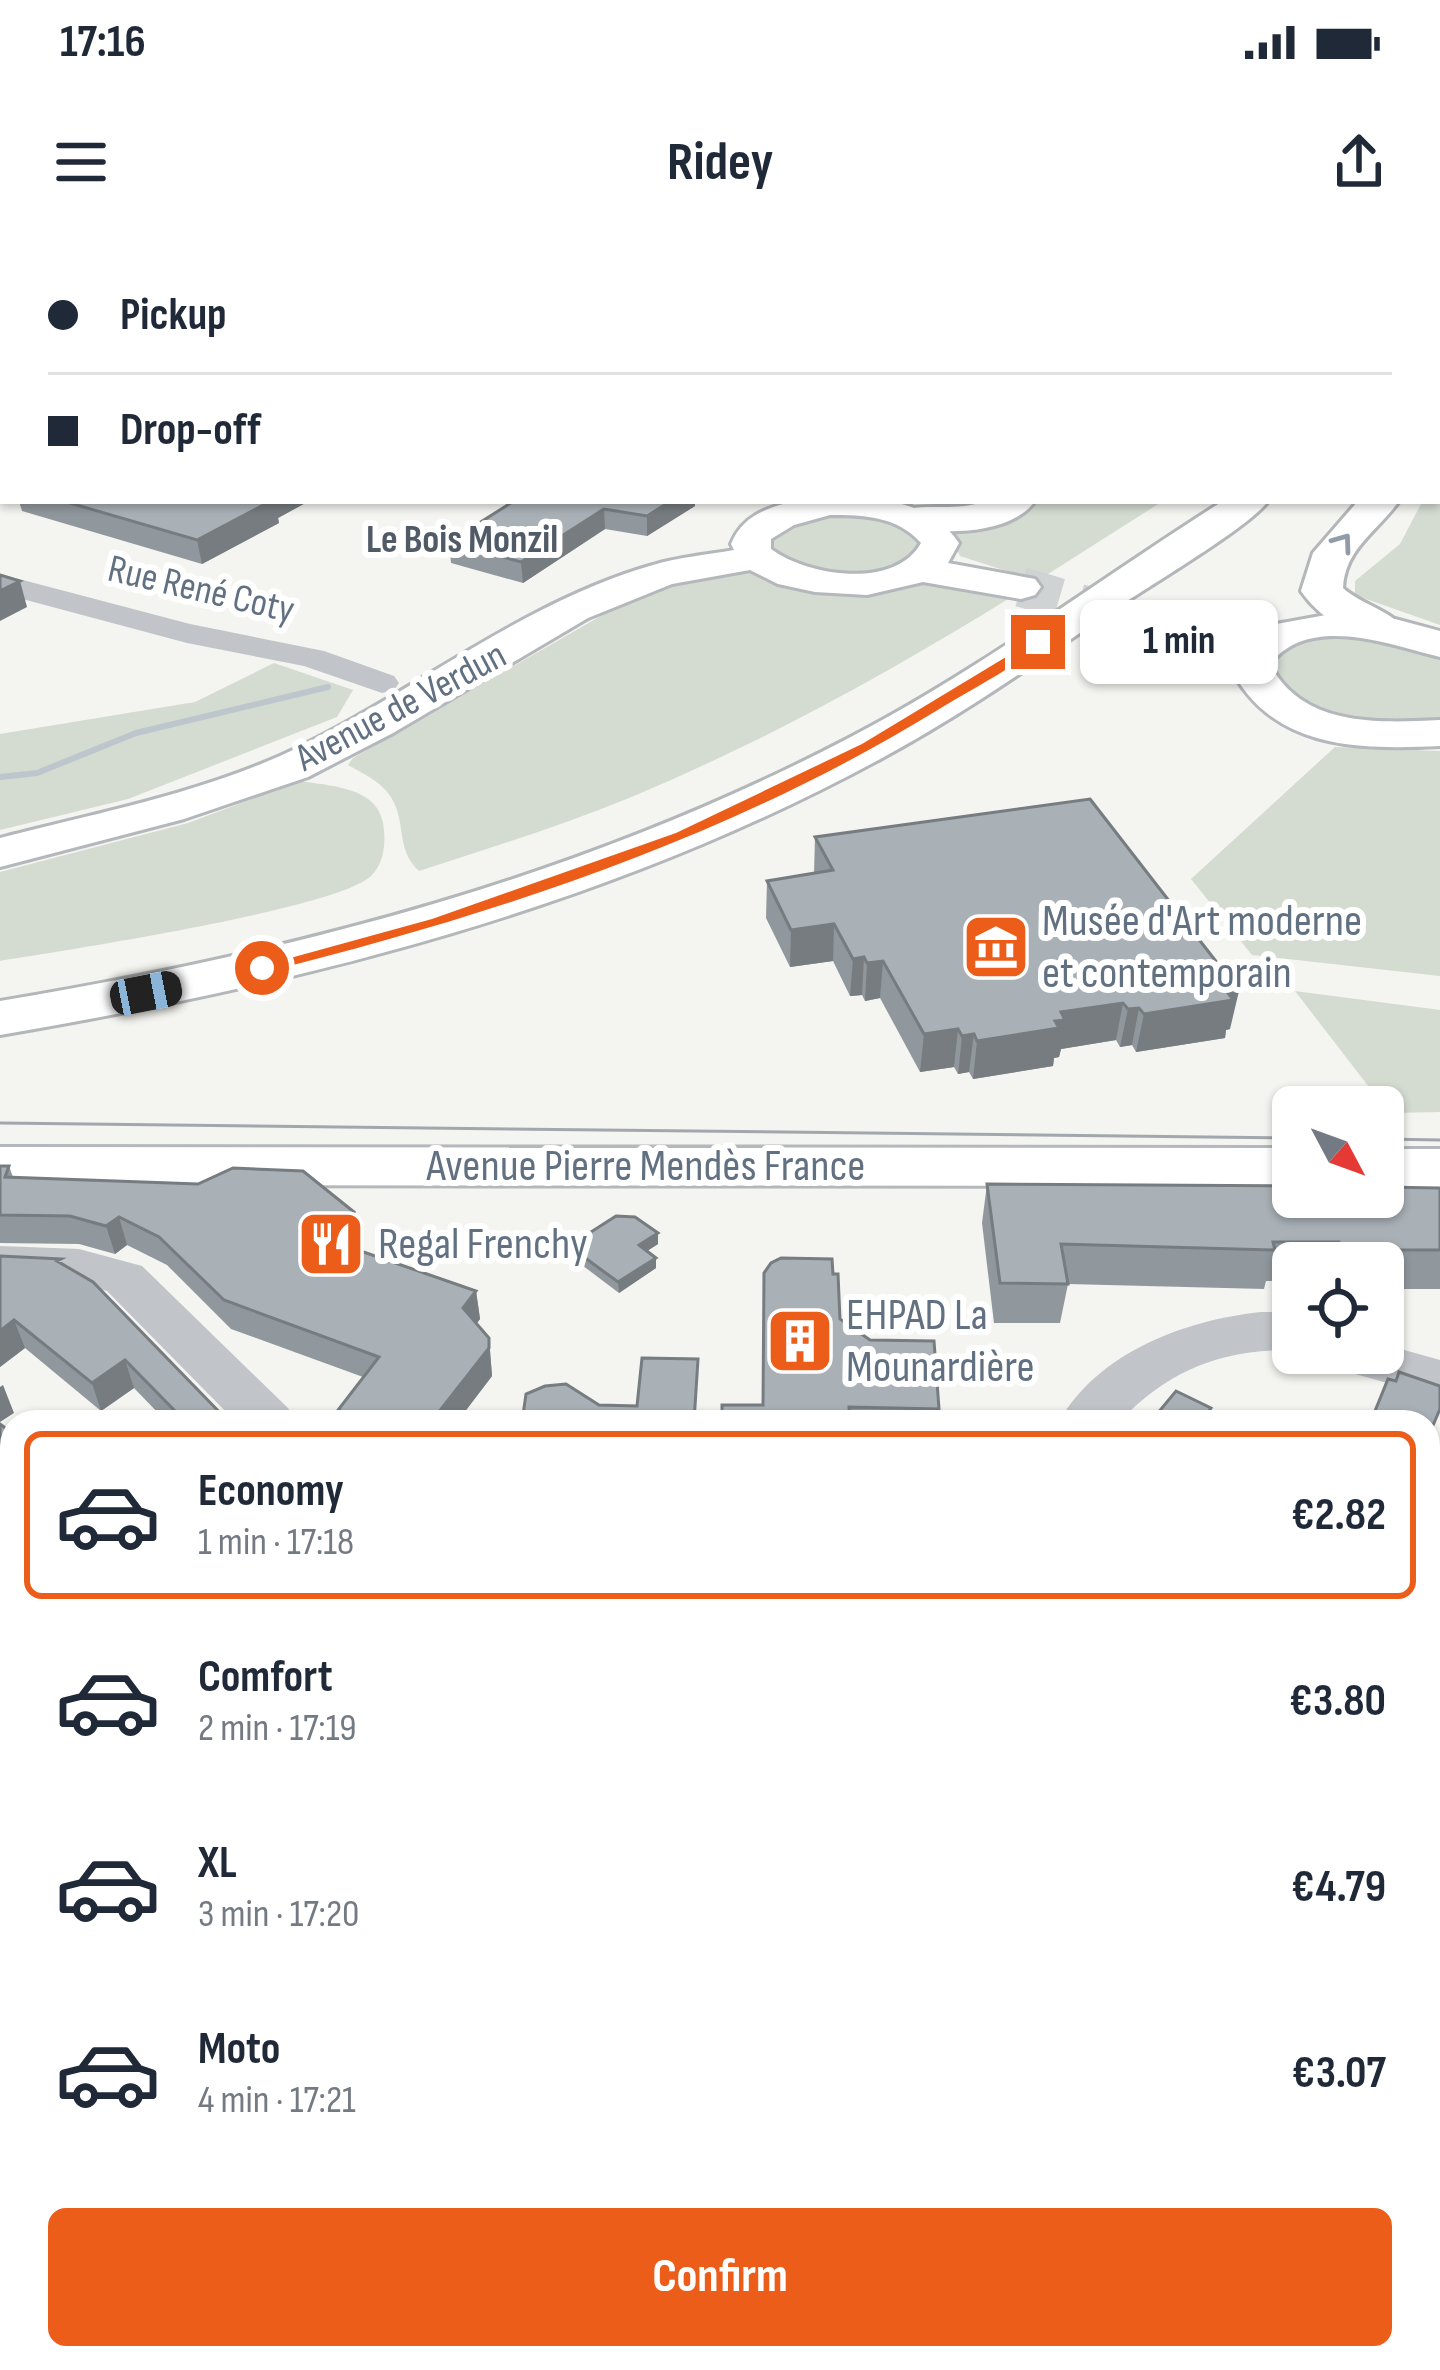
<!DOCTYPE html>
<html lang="en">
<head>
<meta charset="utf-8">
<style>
	:root { --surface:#fff; --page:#f2f2f3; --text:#1f2937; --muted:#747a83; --line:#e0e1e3; --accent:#eb5d19 }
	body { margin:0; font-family:"Sofia Sans Condensed",sans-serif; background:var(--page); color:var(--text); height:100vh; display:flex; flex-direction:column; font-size:45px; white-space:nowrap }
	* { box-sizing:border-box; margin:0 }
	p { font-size:39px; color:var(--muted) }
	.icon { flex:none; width:66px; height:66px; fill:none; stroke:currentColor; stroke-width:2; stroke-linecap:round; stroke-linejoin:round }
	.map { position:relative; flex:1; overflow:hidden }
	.sheet { position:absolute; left:0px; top:1170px; width:1440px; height:960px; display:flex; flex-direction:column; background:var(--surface); border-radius:36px 36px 0 0; box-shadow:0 3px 9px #0004 }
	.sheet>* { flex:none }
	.hud { position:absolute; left:0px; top:0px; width:1440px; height:264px; box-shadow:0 3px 9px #0004; display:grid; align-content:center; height:264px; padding:0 48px; background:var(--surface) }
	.needle { width:78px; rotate:131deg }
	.controls { position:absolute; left:1272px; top:846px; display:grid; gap:24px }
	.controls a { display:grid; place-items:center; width:132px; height:132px; border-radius:18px; background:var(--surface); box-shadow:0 3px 9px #0004; font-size:60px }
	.end { position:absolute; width:54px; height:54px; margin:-27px; border:15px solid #eb5d19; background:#fff; box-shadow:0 0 0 6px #fff }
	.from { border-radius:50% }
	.bubble { position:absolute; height:84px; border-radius:18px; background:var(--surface); box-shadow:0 3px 9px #0004; font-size:39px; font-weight:700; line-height:84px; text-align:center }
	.car { position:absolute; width:36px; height:72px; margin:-36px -18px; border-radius:15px; box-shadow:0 0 9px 3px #0007; background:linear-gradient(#222 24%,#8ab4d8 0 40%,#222 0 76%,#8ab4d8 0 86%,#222 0) }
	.hud b { display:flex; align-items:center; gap:42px; height:114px; font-size:45px }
	.hud b+b { border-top:3px solid var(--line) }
	.hud i { width:30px; height:30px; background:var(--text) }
	ul { padding:21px 0 0; list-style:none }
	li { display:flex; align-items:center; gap:36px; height:168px; margin:0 24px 18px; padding:0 24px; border:6px solid transparent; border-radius:18px }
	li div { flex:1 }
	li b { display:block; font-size:45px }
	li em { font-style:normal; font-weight:700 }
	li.selected { border-color:var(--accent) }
	li>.icon { width:108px; height:108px; stroke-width:1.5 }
	.cta { display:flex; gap:24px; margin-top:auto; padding:24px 48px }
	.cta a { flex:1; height:138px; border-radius:18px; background:var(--accent); color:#fff; font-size:48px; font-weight:700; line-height:138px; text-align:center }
	.status { display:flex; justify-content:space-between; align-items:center; height:84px; padding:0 60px; background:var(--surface); direction:ltr }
	.status svg { height:33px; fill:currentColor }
	header { display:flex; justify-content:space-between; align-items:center; height:156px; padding:0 48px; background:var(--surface); font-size:54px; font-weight:700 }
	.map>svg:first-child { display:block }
	.green { fill:#d4dbd1 }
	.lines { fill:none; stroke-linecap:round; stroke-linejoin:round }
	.stream-far1 { stroke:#bcc6cc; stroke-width:4.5 }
	.stream { stroke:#bcc6cc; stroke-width:6 }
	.major-tunnel { stroke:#d0d3d4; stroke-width:40; stroke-dasharray:40 20; stroke-linecap:butt }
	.major-casing { stroke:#b4b8bc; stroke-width:6 }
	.highway-casing { stroke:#b4b7ba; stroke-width:6 }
	.minor { fill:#c1c4c8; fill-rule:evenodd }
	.major { fill:#fff; fill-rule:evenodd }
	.highway { fill:#fff; fill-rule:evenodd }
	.tram { stroke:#a1a7ad; stroke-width:3 }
	.wall { fill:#91989d }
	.shaded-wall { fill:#767c80 }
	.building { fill:#a9b1b7; stroke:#767c80; stroke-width:3 }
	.oneway { stroke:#919ca8 }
	.route { fill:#eb5d19 }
	.labels { text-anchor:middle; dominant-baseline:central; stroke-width:12; stroke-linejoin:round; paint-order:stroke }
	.far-neighbourhood-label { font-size:39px; font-weight:bold; fill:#505b67; stroke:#fff }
	.far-street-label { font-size:39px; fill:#627182; stroke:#fff }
	.poi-label { font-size:45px; fill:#627182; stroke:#fff; text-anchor:start }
	.street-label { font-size:45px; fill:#627182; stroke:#fff }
</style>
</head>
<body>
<div class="status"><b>17:16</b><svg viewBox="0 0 49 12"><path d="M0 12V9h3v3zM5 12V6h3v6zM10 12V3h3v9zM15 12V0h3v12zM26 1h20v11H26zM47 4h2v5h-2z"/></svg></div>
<header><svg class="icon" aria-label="menu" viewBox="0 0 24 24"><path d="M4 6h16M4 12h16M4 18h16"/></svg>Ridey<svg class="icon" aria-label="share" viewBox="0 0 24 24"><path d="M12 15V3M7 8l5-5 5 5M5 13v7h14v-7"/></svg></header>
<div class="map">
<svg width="1440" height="2130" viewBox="0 0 1440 2130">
	<rect width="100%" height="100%" fill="#f4f4f0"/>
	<g class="green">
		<polygon points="1440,246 1440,385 1355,355 1355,341 1400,304 1421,264 1437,261"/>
		<polygon points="1030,261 1163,261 1037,341 960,316 947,288"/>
		<path d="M 826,271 L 896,280 L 920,299 L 920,310 C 866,350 824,335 768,311 L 770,290 Z"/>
		<path d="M 739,330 L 941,342 L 1013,356 C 889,433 763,502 629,558 C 561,586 489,608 419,631 C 394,609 408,578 388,553 C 378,540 362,533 348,525 L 353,518 L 620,365 L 679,342 Z"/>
		<polygon points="1344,390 1440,411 1440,486 1376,491 1281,460 1266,413 1284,401"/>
		<polygon points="274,423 353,450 337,477 128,559 0,590 0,494 195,462"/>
		<polygon points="1335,507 1440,511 1440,736 1252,715 1191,639"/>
		<path d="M 300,541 C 330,546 377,547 383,583 C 386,601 385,621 372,635 C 340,669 61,711 0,721 L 0,632 L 188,583 Z"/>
		<polygon points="1295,751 1440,770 1440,872 1389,873"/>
	</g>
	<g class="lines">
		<polyline class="stream-far1" points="521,0 550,3"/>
		<polyline class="stream" points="0,537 37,533 136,493 328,447"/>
		<polyline class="major-tunnel" points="1021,347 1118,375"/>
		<g class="major-casing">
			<g id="major">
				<path d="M 794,261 C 855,261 920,247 959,303 L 948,323 L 1035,339 L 1041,347 L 1035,355 L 1021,359 L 923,342 L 867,355 L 815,352 L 778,344 L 750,330 L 672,344 L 588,378 L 393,493 L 308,537 L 184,579 L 0,627 L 0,598 C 93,574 192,555 280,516 C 406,459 519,363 653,325 C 679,317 707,315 734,310 L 731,304 C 742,276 767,268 794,261 ZM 830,275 C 864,275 897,276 921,303 C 895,350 807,336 771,309 L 771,299 L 794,285 Z"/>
				<path d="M 1118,363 L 1231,384 L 1271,385 L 1337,373 L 1395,379 L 1440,391 L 1440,417 C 1390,405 1310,373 1270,424 C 1302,487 1378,483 1440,480 L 1440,506 C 1355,510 1269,509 1228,423 L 1239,408 L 1104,383 L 1098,375 L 1104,367 Z"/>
				<polygon points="0,907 1293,908 1293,946 0,945"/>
				<rect x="1383" y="909" width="57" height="38"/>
			</g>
		</g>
		<g class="highway-casing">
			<g id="highway">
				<polygon points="1440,137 1440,157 1437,158 1437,138"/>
				<polygon points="1440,201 1440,224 1437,225 1437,202"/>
				<path d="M 984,261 L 1035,261 C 1010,296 940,295 902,286 L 897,278 L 902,270 C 929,263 959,272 984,261 Z"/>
				<path d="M 1223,261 L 1268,261 C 1251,286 1144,349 1112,371 C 1037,422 962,475 882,518 C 608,667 306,743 0,795 L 0,761 C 295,712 580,638 847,499 C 979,431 1098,340 1223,261 Z"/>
				<path d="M 1358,261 L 1399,261 C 1378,291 1345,308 1343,348 C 1360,364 1390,370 1403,388 L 1397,397 C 1362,406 1321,380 1301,351 L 1313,313 Z"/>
			</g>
		</g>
		<g class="minor">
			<rect x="0" y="53" width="3" height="14"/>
			<rect x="1437" y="93" width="3" height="14"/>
			<polygon points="3,125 3,141 0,142 0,126"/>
			<polygon points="3,239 3,257 0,258 0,240"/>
			<polygon points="0,334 190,384 324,411 394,436 399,443 394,450 382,453 304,426 187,403 0,353"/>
			<polygon points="0,1006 79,1009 142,1026 288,1168 296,1182 236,1182 107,1051 79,1043 0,1040"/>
			<path d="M 1261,1072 L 1293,1072 L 1293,1110 C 1222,1109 1168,1130 1119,1182 L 1059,1182 C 1098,1112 1186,1080 1261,1072 Z"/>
			<polygon points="1383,1104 1440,1120 1440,1158 1327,1126 1319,1113 1383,1113"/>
			<polygon points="1428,1232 1440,1236 1440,1284 1428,1280"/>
			<polygon points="1428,1620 1440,1623 1440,1685 1428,1682"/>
			<polygon points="12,2004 12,2082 0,2086 0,2008"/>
			<polygon points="12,2088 12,2118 98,2118 103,2130 0,2130 0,2107"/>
		</g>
		<use href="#major" class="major"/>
		<use href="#highway" class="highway"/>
		<g class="tram">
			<polyline points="0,883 1293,898"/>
			<polyline points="1383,899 1440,900"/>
		</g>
	</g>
	<g class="wall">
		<polygon points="630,0 1184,0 1194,3 633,3"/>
		<polygon points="1308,0 1440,0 1440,61 1437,62 1437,3 1310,3"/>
		<polygon points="3,67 3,107 0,106 0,68"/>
		<polygon points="19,261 309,261 278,278 279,283 202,324 22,271"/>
		<polygon points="514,261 695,266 647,296 605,289 523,343 451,323 449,302"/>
		<polygon points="815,597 1230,789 1226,790 1225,798 1136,812 1132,805 1120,807 1116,800 1061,809 1059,817 1054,818 1053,826 973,839 969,832 958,834 954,827 920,832 880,758 865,761 862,755 850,756 833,721 790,727 766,678 767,641 814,633"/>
		<polygon points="0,926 9,926 13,937 360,1000 352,1008 476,1051 480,1079 476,1084 489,1098 492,1136 457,1182 341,1182 338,1170 363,1137 231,1089 167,1025 127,1005 115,1014 79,1004 0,1003"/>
		<polygon points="987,944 1440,948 1440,1049 1383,1049 1383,1023 1293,1023 1293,1041 1266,1041 1264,1049 1068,1044 1060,1083 994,1083 982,983"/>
		<polygon points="658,1004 647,1011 656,1028 619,1053 570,1016 569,1006"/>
		<polygon points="0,1016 62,1024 229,1182 162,1177 134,1148 101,1171 25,1108 0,1127"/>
		<polygon points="833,1034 840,1079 939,1169 938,1182 722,1182 762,1165"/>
		<polygon points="0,1184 12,1193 12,1268 0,1274"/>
		<polygon points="12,1301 12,1357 0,1349 0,1312"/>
		<polygon points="1438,1529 1440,1530 1440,1597 1438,1597 1428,1549"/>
		<polygon points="0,1762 11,1982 0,1980"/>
	</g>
	<g class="shaded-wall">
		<polygon points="56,0 95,0 69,3 56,3"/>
		<polygon points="1440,41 1440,61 1437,62 1437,42"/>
		<polygon points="271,261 309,261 278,278 279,283 202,324 197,300"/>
		<polygon points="671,261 695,261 695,266 647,296 647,276"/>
		<polygon points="604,269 605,289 523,343 521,322"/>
		<polygon points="20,341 27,367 0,381 0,351"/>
		<polygon points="834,684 833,721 790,727 791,690"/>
		<polygon points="864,717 862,755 850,756 853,719"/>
		<polygon points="883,721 880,758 865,761 867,723"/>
		<polygon points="1239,751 1230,789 1226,790 1225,798 1136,812 1144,774"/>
		<polygon points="1123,763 1116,800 1061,809 1059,817 1054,818 1053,826 973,839 977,801 1061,772"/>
		<polygon points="1139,768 1132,805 1120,807 1128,769"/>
		<polygon points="958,789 954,827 920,832 924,794"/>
		<polygon points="974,794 969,832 958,834 962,796"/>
		<polygon points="354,972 360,1000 334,1028 329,1000"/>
		<polygon points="119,977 127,1005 115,1014 106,986"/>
		<polygon points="658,993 658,1004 639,1016 639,1005"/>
		<polygon points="656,1018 656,1028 619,1053 618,1042"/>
		<polygon points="476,1051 480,1079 467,1096 463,1068"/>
		<polygon points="14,1080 25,1108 0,1127 0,1091"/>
		<polygon points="489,1098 492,1136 457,1182 431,1182"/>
		<polygon points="125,1120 134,1148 101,1171 92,1143"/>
		<polygon points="3,1145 14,1173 0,1182 0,1147"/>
		<polygon points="0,1242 11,1267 0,1274"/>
		<polygon points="12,1943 12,1980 11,1982 0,1967 0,1954"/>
	</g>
	<g class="building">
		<polygon points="0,0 56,0 56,3 3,3"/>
		<polygon points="295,0 342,0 344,3 295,3"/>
		<polygon points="650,0 1184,0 1194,3 653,3"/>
		<polygon points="1326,0 1440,0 1440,41 1437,42 1437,3 1328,3"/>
		<polygon points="3,67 3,87 0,86 0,68"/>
		<polygon points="63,261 271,261 197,300"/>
		<polygon points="514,261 671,261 647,276 604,269 521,322 449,302"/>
		<polygon points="0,335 20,341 0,351"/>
		<polygon points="1090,559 1239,751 1228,753 1233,760 1144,774 1139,768 1128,769 1123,763 1061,772 1065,780 1055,781 1059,788 977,801 974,794 962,796 958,789 924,794 883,721 867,723 864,717 853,719 834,684 791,690 767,641 833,630 815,597"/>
		<polygon points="0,926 9,926 5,937 198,944 233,928 303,931 354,972 329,1000 476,1051 463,1068 489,1098 489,1108 431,1182 395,1182 375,1174 369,1182 367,1182 338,1170 379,1117 224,1060 159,997 119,977 106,986 70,976 0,975"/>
		<polygon points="987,944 1293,946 1293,957 1383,957 1383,947 1440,948 1440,1010 1342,1010 1339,1002 1273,1002 1275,1010 1061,1004 1068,1044 1000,1043"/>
		<polygon points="616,976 635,977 658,993 639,1005 656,1018 618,1042 569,1006"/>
		<polygon points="0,1016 61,1019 57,1021 93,1042 229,1182 153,1182 174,1170 125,1120 92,1143 14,1080 0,1091"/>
		<polygon points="781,1018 832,1019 833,1034 838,1034 840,1079 870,1100 934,1101 939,1169 849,1167 850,1182 722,1182 722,1165 763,1165 764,1033 771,1023"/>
		<polygon points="642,1118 698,1119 694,1182 522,1182 526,1154 545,1146 566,1144 599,1165 637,1166"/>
		<polygon points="1399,1132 1440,1146 1440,1169 1428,1197 1428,1182 1389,1182 1373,1176 1388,1139 1396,1141"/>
		<polygon points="1176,1151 1211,1168 1201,1182 1156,1182 1152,1180"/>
		<polygon points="0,1184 12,1193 12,1249 0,1240"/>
		<polygon points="12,1301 12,1336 0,1329 0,1312"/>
		<polygon points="1428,1356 1440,1361 1440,1371 1428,1403"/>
		<polygon points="12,1753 12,1943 0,1954 0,1762"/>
		<polygon points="414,2118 781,2118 783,2122 771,2130 420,2130"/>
		<polygon points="1257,2118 1340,2118 1345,2130 1194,2130"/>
	</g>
	<defs><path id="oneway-chevron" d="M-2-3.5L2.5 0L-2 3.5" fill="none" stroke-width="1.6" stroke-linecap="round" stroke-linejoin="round" transform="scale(3)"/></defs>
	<use class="oneway" href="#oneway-chevron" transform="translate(1343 302) rotate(-54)"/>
	<path class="route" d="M 1034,400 L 1044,402 C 1013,429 971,449 936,471 C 729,598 497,674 262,733 L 254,728 L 432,679 L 676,593 L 862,504 Z"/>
	<defs>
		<g id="museum-square" transform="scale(3.45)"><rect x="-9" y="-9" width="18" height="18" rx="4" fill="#eb5d19" stroke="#fff"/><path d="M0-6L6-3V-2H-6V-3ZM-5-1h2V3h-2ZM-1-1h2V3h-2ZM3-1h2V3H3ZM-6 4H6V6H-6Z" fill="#fff"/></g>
		<g id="restaurant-square" transform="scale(3.45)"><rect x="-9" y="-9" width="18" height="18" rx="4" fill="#eb5d19" stroke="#fff"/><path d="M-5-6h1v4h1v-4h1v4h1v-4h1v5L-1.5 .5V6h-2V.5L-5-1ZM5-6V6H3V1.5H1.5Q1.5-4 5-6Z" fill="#fff"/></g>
		<g id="building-square" transform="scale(3.45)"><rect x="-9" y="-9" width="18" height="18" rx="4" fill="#eb5d19" stroke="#fff"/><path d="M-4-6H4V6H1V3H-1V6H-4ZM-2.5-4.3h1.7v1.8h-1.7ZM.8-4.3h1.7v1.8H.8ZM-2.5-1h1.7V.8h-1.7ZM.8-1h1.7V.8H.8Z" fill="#fff"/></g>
	</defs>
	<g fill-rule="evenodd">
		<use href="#museum-square" x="996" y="707"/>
		<use href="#restaurant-square" x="331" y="1004"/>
		<use href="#building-square" x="800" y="1101"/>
	</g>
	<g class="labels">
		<g class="far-neighbourhood-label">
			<text x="462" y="300">Le Bois Monzil</text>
		</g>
		<g class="far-street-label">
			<text transform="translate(201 350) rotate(13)">Rue René Coty</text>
			<text transform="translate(401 467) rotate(-28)">Avenue de Verdun</text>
		</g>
		<g class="poi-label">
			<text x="1042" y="681">Musée d'Art moderne<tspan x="1042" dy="52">et contemporain</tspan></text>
			<text x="378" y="1004">Regal Frenchy</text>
			<text x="846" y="1075">EHPAD La<tspan x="846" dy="52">Mounardière</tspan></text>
		</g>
		<g class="street-label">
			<text x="646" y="926">Avenue Pierre Mendès France</text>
		</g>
	</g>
</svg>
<div class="controls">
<a><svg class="needle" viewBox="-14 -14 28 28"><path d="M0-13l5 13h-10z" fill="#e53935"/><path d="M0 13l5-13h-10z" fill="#747a83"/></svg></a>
<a><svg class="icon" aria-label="locate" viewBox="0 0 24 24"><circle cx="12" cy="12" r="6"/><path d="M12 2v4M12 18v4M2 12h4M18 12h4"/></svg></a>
</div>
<i class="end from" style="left:262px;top:728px"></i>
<i class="end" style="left:1038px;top:402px"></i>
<div class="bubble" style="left:1080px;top:360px;width:198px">1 min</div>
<i class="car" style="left:146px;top:753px;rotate:79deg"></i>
<div class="hud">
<b><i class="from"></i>Pickup</b>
<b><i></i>Drop-off</b>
</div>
<section class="sheet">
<ul>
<li class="selected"><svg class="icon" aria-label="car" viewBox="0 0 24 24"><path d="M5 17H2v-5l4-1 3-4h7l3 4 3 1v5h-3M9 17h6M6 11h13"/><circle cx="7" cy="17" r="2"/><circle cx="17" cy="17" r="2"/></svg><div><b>Economy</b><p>1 min · 17:18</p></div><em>€2.82</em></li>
<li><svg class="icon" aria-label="car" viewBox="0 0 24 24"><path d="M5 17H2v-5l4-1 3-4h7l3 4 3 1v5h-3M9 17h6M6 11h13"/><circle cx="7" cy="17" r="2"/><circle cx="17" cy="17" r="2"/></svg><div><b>Comfort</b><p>2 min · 17:19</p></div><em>€3.80</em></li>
<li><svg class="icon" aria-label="car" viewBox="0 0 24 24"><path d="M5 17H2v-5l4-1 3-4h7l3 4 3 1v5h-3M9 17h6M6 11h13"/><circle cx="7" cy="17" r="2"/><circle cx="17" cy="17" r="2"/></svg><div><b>XL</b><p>3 min · 17:20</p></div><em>€4.79</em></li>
<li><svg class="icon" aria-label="car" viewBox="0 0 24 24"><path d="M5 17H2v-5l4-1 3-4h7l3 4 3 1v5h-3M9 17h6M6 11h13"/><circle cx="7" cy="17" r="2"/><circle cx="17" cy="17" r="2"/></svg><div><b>Moto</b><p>4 min · 17:21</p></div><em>€3.07</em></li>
</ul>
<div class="cta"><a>Confirm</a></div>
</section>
</div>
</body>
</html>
